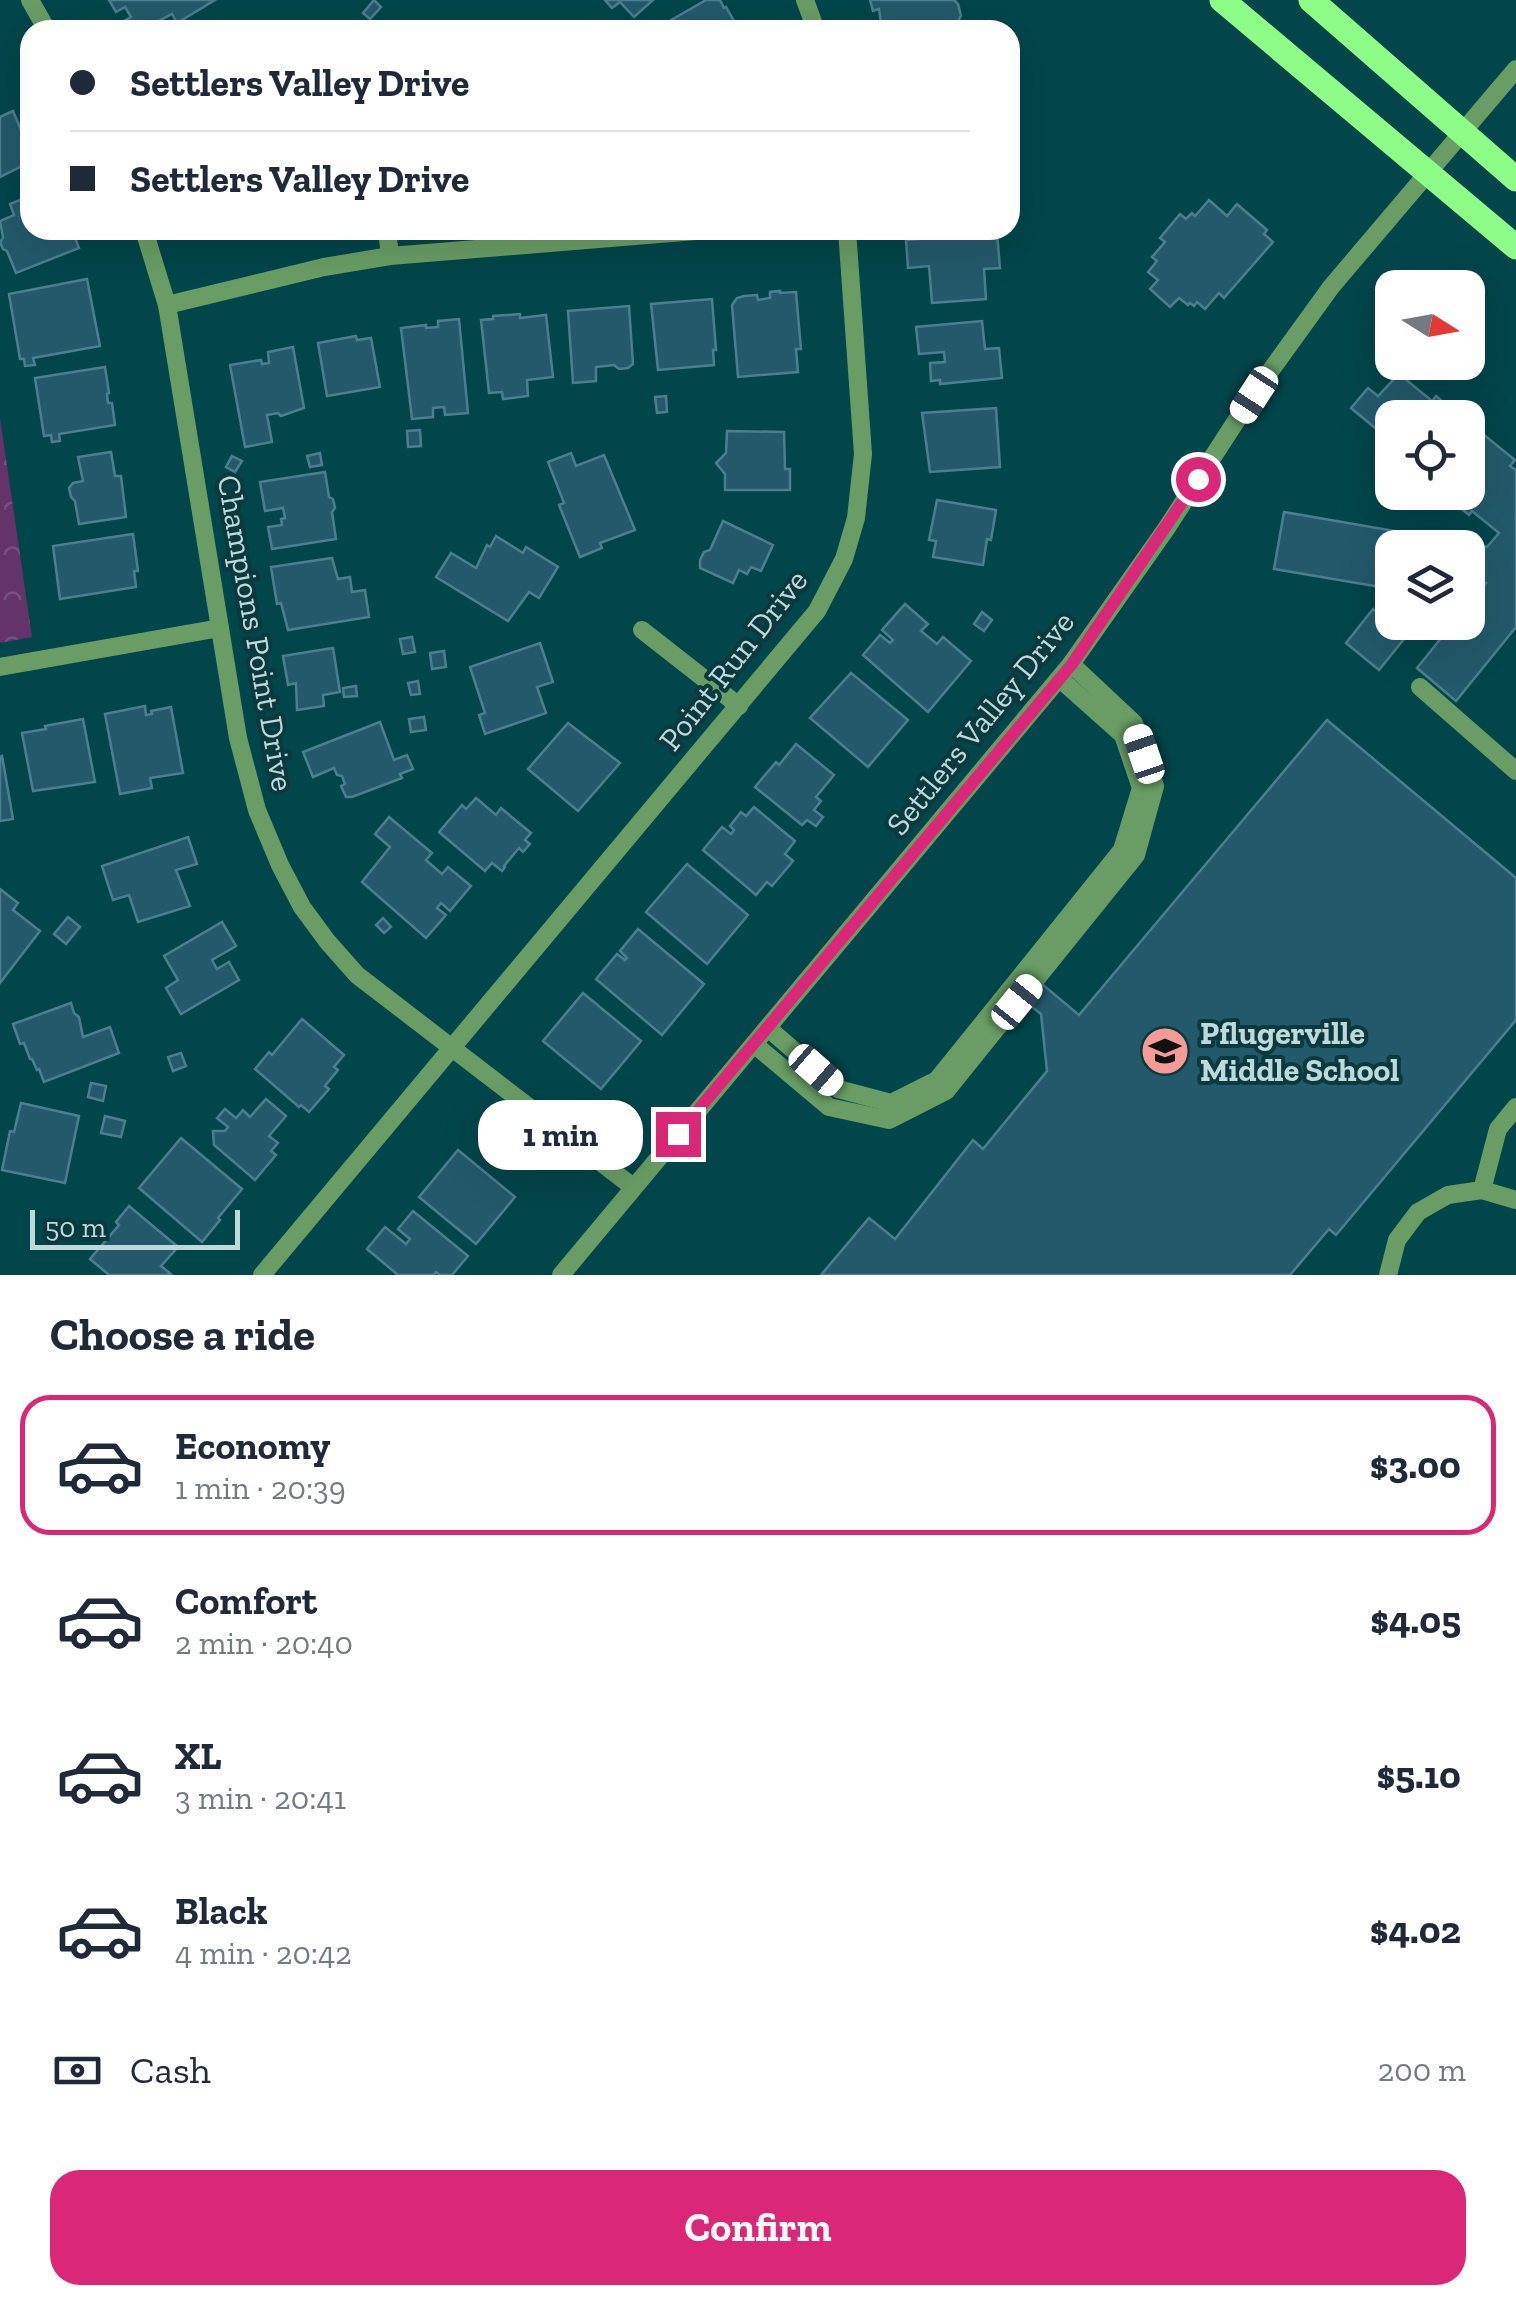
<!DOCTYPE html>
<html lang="en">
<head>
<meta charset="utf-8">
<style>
	:root { --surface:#fff; --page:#f2f2f3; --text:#1f2937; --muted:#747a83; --line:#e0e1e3; --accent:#db2777 }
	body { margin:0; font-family:"Zilla Slab",serif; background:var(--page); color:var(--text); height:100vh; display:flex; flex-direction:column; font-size:38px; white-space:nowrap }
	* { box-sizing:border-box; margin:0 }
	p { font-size:32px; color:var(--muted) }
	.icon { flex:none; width:55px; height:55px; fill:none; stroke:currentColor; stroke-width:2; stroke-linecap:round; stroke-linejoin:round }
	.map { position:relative; height:1275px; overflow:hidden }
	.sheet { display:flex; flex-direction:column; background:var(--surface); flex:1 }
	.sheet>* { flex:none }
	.top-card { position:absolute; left:20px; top:20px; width:1000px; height:220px; border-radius:30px; box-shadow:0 10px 40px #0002; display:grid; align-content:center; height:220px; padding:0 50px; background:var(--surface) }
	.needle { width:65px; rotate:101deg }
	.tools { position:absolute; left:1375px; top:270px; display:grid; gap:20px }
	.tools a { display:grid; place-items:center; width:110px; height:110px; border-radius:20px; background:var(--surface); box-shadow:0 10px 40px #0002; font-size:50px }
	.scale { position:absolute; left:30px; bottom:25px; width:210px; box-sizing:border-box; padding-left:10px; border:5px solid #bdd9dc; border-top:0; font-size:28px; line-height:35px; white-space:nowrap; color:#bdd9dc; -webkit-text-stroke:8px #0b393d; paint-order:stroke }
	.end { position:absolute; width:45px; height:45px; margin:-22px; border:12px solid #db2777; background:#fff; box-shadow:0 0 0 5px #fff }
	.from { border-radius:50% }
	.bubble { position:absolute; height:70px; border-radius:30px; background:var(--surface); box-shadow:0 10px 40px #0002; font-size:32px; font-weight:800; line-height:70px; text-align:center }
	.car { position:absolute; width:30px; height:60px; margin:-30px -15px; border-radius:12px; box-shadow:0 0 8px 2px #0007; background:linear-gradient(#fff 24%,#345 0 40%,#fff 0 76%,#345 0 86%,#fff 0) }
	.top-card b { display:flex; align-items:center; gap:35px; height:95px; font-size:38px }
	.top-card b+b { border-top:2px solid var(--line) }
	.top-card i { width:25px; height:25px; background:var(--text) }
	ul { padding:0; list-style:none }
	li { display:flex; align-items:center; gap:30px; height:140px; margin:0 20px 15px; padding:0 30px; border:5px solid transparent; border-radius:30px }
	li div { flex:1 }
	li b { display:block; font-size:38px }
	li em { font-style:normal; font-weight:800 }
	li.active { border-color:var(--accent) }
	li>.icon { width:90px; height:90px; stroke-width:1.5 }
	h2 { padding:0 50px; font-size:45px; line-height:120px }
	.pay { display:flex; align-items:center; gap:25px; height:110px; padding:0 50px; font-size:38px }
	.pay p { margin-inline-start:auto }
	.action { display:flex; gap:20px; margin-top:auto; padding:20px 50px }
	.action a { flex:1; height:115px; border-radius:30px; background:var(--accent); color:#fff; font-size:40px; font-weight:800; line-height:115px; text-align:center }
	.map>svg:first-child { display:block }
	.park { fill:url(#park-crowns) }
	.building { fill:#23596b; stroke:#4c7e8f; stroke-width:2.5 }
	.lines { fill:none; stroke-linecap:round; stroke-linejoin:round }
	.minor { stroke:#699d65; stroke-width:18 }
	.major { stroke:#8dfd88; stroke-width:25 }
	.route { stroke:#db2777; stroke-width:12 }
	.labels { text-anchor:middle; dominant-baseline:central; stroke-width:8; stroke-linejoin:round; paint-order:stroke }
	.street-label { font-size:32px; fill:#bdd9dc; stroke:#0b393d }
	.poi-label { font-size:32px; font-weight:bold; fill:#bdd9dc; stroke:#0b393d; text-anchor:start }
</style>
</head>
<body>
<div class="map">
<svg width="1516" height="1275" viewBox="0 0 1516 1275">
	<defs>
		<pattern id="park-crowns" width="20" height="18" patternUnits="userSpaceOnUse" patternTransform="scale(2.5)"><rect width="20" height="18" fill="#633369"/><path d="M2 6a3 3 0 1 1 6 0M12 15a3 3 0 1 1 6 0" fill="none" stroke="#77507e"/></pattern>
	</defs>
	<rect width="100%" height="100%" fill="#02454a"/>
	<polygon class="park" points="0,418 32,637 0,643"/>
	<g class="building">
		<polygon points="109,0 215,0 177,23 172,14 153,24 156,30 129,30 124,21 131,17 125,7 116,12"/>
		<polygon points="374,0 381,7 370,19 363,13"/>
		<polygon points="605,0 653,0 634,17 620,2 612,8"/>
		<polygon points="706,0 720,0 724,8 726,7 739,30 654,30"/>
		<polygon points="870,0 954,0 958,4 961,16 959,19 960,27 947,30 882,30 879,9 873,11"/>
		<polygon points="13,111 27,144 30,142 30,162 0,177 0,117"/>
		<polygon points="30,196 30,230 72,230 79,248 16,273 7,251 3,249 0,242 3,238 0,221 14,215 10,204"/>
		<polygon points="1209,200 1227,216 1237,204 1267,230 1264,234 1273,242 1224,298 1219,293 1205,309 1197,302 1194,306 1190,303 1188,305 1179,298 1170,307 1150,289 1158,280 1148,272 1157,261 1152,257 1165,242 1160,238 1180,214 1186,219 1192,213 1195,216"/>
		<polygon points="997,233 1000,268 984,269 986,299 932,303 929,266 908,268 906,240"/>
		<polygon points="87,279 100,346 33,358 35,365 25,366 24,359 20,359 9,294"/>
		<polygon points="780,291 780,293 796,292 801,349 796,349 798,372 738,377 732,305 737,298 744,296 757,295 758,300 770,298 770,292"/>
		<polygon points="712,299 716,350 713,350 714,365 658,370 651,304"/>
		<polygon points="629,306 633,364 628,368 619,369 614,365 596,367 596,381 573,383 568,311"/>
		<polygon points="520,314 520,318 546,315 553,377 527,380 528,396 503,399 502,392 489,393 481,320 493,319 493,316"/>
		<polygon points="459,319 468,413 445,415 444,407 433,408 433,417 412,419 401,328 426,325 426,328 438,327 438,321"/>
		<polygon points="982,321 985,349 999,348 1002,378 940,384 940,380 931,381 930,363 945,362 944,352 919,354 916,327"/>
		<polygon points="356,336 357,340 371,338 380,387 327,396 318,343"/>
		<polygon points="293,347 304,408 281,416 278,413 267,415 272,442 245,447 230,365 261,360 262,364 269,363 268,352"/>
		<polygon points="105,367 109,393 107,394 108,403 112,403 115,425 59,434 60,441 52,442 51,435 44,436 35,378"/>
		<polygon points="1399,374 1432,401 1436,396 1462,418 1392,418 1392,442 1351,408 1368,388 1378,396"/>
		<polygon points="666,396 667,412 657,413 655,397"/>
		<polygon points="996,408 1000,467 930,472 922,413"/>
		<polygon points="1468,422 1515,460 1510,466 1516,470 1516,627 1456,701 1417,668 1454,622 1468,622 1468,606 1486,583 1468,581 1468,548 1392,548 1392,589 1274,569 1284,512 1487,547 1499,533 1472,511 1469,515 1441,492 1468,492"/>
		<polygon points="420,430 421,446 408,447 407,431"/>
		<polygon points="727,431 784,432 785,469 790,469 790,490 725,490 725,474 716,463 726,453"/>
		<polygon points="111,452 115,476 121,476 126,517 79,524 75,501 71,497 69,488 73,483 83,481 78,457"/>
		<polygon points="320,453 322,465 310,467 307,456"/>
		<polygon points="571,453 576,466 604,455 635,530 600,543 602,548 580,557 559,505 564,503 548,462"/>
		<polygon points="232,456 242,461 235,472 226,467"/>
		<polygon points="325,472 329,497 333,499 335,508 332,512 336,539 272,549 268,527 282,525 281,519 285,518 283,508 265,511 260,482"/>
		<polygon points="937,500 996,510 991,540 987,539 983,565 933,557 936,541 929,540"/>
		<polygon points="723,521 773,545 761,571 751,567 747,574 739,570 733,583 700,568 700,560 704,552 710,550"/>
		<polygon points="133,534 138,571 134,571 136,587 60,599 53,546"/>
		<polygon points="496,536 523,553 526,547 558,567 539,598 529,592 508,621 436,577 451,553 476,568 487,545 490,547"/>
		<polygon points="332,558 338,579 350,577 352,592 365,590 369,617 288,630 281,603 277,604 271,567"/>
		<polygon points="905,604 928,624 921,631 937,644 943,637 971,661 928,712 863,655 880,635 890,643 893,640 882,630"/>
		<polygon points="1373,609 1402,632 1403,622 1415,622 1413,628 1379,670 1346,643"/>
		<polygon points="982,612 992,620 984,631 974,624"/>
		<polygon points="412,637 415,652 403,654 400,639"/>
		<polygon points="540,643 553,682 537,687 546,713 485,734 479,715 485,713 470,667"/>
		<polygon points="333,648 340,692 323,695 324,706 297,710 296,683 288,685 283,656"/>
		<polygon points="444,651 446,667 432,669 430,653"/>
		<polygon points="851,673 908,720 868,767 810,718"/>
		<polygon points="418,681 420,694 411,695 408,683"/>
		<polygon points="356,686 357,696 344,697 343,688"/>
		<polygon points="145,706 146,715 152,714 151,711 171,707 183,773 150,778 152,788 120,794 105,714"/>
		<polygon points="424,717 426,730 411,732 409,719"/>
		<polygon points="83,719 95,782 33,791 22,733 46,729 45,726"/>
		<polygon points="1327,720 1516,878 1516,1020 1336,1235 1329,1229 1290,1275 821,1275 869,1218 895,1239 973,1140 983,1149 1047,1071 1041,1014 1027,1003 1042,984 1079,1015"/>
		<polygon points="380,722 394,760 407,755 413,769 400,774 402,778 352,797 346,797 341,786 345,784 342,776 337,775 334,768 313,777 303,752"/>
		<polygon points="568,723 620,763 578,811 528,769"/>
		<polygon points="796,744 834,775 816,797 821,801 814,810 823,817 816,826 807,820 802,825 755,787 776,762 779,765"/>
		<polygon points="2,756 13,819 0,821 0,757"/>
		<polygon points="476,798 496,815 501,808 531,833 525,840 530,844 523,852 519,848 504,866 505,867 502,871 492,863 485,871 439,832 462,805 466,809"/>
		<polygon points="754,807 795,841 785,854 793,861 772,886 767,882 756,895 703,850 722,827 731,834 734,830 730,826 741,812 746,816"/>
		<polygon points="389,817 432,853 426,860 442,874 448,867 471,886 450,911 441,903 437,908 446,915 426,938 362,882 390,847 375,834"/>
		<polygon points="188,837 197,864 176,870 190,906 138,922 129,895 113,900 102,866"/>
		<polygon points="687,864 748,915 707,964 646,912"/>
		<polygon points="0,889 18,903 13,910 40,931 0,983"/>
		<polygon points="68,917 80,927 66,944 54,934"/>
		<polygon points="383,918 391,927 384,933 376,925"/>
		<polygon points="222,922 236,946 212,960 217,969 229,962 239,980 181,1014 166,988 178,980 164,956"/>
		<polygon points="638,929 704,984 662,1035 596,979 617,954 625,960 627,958 620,951"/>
		<polygon points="583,993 641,1041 601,1089 543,1041"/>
		<polygon points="71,1003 74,1013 79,1017 83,1037 110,1027 119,1053 44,1082 39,1069 37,1070 32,1059 30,1059 24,1043 20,1044 13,1024"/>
		<polygon points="302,1019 344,1055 334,1067 338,1070 325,1086 329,1089 309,1112 301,1105 299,1107 255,1069 269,1052 272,1055"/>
		<polygon points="181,1053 186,1066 173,1071 168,1057"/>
		<polygon points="91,1083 106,1086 103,1101 88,1097"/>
		<polygon points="266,1099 286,1116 269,1136 278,1143 271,1151 276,1155 255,1180 214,1145 213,1131 225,1131 228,1127 217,1118 225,1109 236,1118 243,1110 250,1117"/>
		<polygon points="21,1103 79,1116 65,1183 2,1170 10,1131 14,1132"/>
		<polygon points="105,1116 125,1121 121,1137 101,1133"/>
		<polygon points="181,1138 242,1189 218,1218 220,1220 202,1242 139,1188"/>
		<polygon points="458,1150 515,1197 476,1244 419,1197"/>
		<polygon points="129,1206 178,1247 161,1266 172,1275 109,1275 90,1259 119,1225 116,1222"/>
		<polygon points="413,1211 468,1256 452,1275 440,1275 436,1272 434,1275 398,1275 367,1249 385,1227 406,1244 410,1239 398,1229"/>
	</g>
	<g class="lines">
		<g class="minor">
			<polyline points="30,0 47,30"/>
			<polyline points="805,0 816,30"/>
			<polyline points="144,230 167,305 238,738 257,810 280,865 302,907 327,941 357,975 633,1187"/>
			<polyline points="387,230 390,256"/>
			<polyline points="167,305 324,267 390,256 708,230"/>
			<polyline points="642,630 739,706"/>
			<polyline points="0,667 220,628"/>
			<polyline points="1420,687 1516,771"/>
			<polyline points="768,1028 838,1089 891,1103 937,1080 1122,850 1141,788 1123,735 1060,679"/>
			<polyline points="754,1044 829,1107 889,1120 946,1091 1136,855 1155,786 1134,723 1071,664"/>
			<polyline points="1482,1190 1498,1129 1516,1107"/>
			<polyline points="262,1275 817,611 844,559 856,518 863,454 847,230"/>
			<polyline points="561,1275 1071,664 1166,529 1253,395 1331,287 1516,69"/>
			<polyline points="1388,1275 1397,1240 1418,1212 1448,1195 1482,1190 1516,1200"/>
		</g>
		<g class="major">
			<polyline points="1222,0 1516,247"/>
			<polyline points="1311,0 1516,179"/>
		</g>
	</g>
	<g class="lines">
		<polyline class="route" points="678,1134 1072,664 1198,479"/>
	</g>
	<defs>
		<g id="school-disc" transform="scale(2.5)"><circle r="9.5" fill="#f59b97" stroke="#0b393d"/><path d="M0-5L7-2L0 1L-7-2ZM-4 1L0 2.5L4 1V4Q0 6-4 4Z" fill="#111"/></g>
	</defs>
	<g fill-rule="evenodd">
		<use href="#school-disc" x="1165" y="1051"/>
	</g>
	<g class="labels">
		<g class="street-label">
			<text transform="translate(256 633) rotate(80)">Champions Point Drive</text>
			<text transform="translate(733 660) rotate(-52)">Point Run Drive</text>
			<text transform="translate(980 723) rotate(-51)">Settlers Valley Drive</text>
		</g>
		<g class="poi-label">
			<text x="1200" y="1033">Pflugerville<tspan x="1200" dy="37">Middle School</tspan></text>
		</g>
	</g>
</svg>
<div class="tools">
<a><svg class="needle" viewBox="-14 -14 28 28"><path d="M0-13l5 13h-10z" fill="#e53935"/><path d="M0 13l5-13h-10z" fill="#747a83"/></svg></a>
<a><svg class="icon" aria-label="locate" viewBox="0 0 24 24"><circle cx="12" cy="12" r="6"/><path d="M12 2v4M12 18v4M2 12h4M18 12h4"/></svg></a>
<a><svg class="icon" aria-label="layers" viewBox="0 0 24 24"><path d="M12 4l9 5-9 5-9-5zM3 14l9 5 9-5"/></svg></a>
</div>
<div class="scale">50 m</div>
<i class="end from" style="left:1198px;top:479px"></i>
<i class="end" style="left:678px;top:1134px"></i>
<div class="bubble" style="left:478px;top:1100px;width:165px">1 min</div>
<i class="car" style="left:1254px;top:395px;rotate:213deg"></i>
<i class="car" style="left:1144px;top:754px;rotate:341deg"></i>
<i class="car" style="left:1017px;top:1002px;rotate:39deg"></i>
<i class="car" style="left:816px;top:1070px;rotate:131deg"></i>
<div class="top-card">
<b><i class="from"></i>Settlers Valley Drive</b>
<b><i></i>Settlers Valley Drive</b>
</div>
</div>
<section class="sheet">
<h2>Choose a ride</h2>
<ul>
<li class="active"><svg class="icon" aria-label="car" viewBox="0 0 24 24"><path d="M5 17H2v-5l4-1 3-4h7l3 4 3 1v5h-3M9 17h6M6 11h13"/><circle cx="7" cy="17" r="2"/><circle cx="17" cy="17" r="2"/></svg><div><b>Economy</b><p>1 min · 20:39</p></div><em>$3.00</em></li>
<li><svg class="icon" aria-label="car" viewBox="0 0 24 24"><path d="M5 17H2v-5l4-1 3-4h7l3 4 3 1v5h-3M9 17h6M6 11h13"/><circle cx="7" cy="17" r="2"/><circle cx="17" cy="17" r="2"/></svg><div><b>Comfort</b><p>2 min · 20:40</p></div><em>$4.05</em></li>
<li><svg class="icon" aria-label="car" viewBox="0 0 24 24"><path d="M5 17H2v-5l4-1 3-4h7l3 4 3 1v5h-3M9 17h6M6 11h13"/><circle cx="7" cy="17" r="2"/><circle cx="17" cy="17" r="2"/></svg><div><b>XL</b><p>3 min · 20:41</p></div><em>$5.10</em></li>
<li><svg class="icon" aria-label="car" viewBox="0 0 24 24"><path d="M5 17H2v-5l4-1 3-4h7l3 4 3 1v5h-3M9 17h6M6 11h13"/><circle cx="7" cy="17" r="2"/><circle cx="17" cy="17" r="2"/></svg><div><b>Black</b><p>4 min · 20:42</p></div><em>$4.02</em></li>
</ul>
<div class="pay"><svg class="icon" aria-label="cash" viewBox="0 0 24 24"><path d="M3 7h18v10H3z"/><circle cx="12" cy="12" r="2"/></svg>Cash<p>200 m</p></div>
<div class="action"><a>Confirm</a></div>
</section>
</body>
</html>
